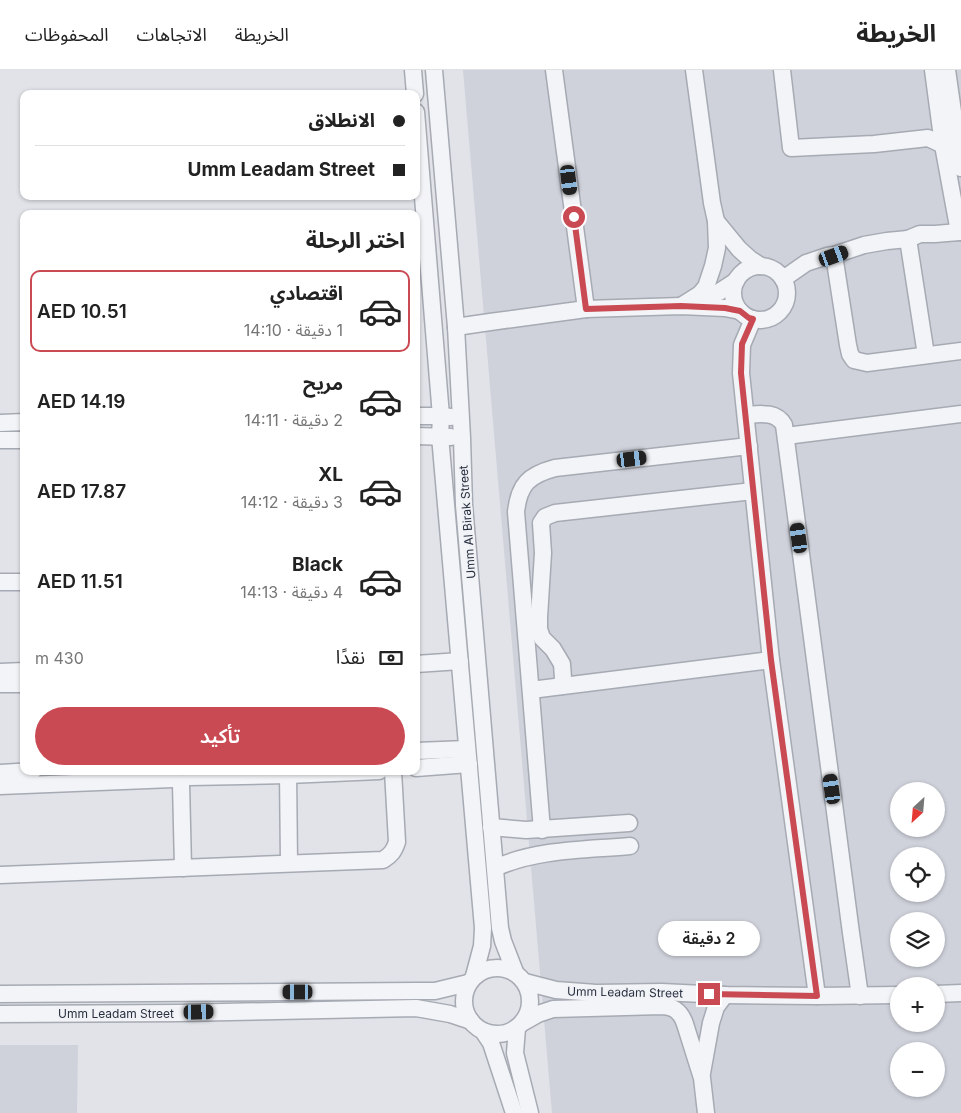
<!DOCTYPE html>
<html lang="ar">
<head>
<meta charset="utf-8">
<style>
	:root { --surface:#fff; --page:#f6f6f6; --text:#222; --muted:#767676; --line:#e0e0e0; --accent:#ca4a53 }
	body { margin:0; font-family:Inter,"Noto Sans Arabic",sans-serif; background:var(--page); color:var(--text); direction:rtl; height:100vh; display:flex; flex-direction:column; font-size:19px; white-space:nowrap }
	* { box-sizing:border-box; margin:0 }
	p { font-size:16px; color:var(--muted) }
	.icon { flex:none; width:28px; height:28px; fill:none; stroke:currentColor; stroke-width:2; stroke-linecap:round; stroke-linejoin:round }
	.map { position:relative; flex:1; overflow:hidden; direction:ltr }
	.panel { position:absolute; left:20px; top:140px; width:400px; height:565px; display:flex; flex-direction:column; background:var(--surface); border-radius:10px; box-shadow:0 1px 4px #0004; direction:rtl }
	.panel>* { flex:none }
	.banner { position:absolute; left:20px; top:20px; width:400px; height:110px; border-radius:10px; box-shadow:0 1px 4px #0004; direction:rtl; display:grid; align-content:center; height:110px; padding:0 15px; background:var(--surface) }
	.needle { width:32px; rotate:206deg }
	.tools { position:absolute; left:890px; top:712px; display:grid; gap:10px }
	.tools a { display:grid; place-items:center; width:55px; height:55px; border-radius:50%; background:var(--surface); box-shadow:0 1px 4px #0004; font-size:25px }
	.end { position:absolute; width:22px; height:22px; margin:-11px; border:6px solid #ca4a53; background:#fff; box-shadow:0 0 0 2px #fff }
	.from { border-radius:50% }
	.bubble { position:absolute; height:35px; border-radius:18px; background:var(--surface); box-shadow:0 1px 4px #0004; font-size:16px; font-weight:600; line-height:35px; text-align:center; direction:rtl }
	.car { position:absolute; width:15px; height:30px; margin:-15px -8px; border-radius:6px; box-shadow:0 0 4px 1px #0007; background:linear-gradient(#222 24%,#8ab4d8 0 40%,#222 0 76%,#8ab4d8 0 86%,#222 0) }
	.banner b { display:flex; align-items:center; gap:18px; height:48px; font-size:19px }
	.banner b+b { border-top:1px solid var(--line) }
	.banner i { width:12px; height:12px; background:var(--text) }
	ul { padding:0; list-style:none }
	li { display:flex; align-items:center; gap:15px; height:82px; margin:0 10px 8px; padding:0 5px; border:2px solid transparent; border-radius:10px }
	li div { flex:1 }
	li b { display:block; font-size:19px }
	li em { font-style:normal; font-weight:600 }
	li.on { border-color:var(--accent) }
	li>.icon { width:45px; height:45px; stroke-width:1.5 }
	h2 { padding:0 15px; font-size:22px; line-height:60px }
	.pay { display:flex; align-items:center; gap:12px; height:55px; padding:0 15px; font-size:19px }
	.pay p { margin-inline-start:auto }
	.primary-button { display:flex; gap:10px; margin-top:auto; padding:10px 15px }
	.primary-button a { flex:1; height:58px; border-radius:30px; background:var(--accent); color:#fff; font-size:20px; font-weight:600; line-height:58px; text-align:center }
	header { display:flex; align-items:center; gap:30px; box-sizing:border-box; height:70px; padding:0 25px; background:var(--surface); border-bottom:1px solid var(--line) }
	header strong { font-size:24px }
	nav { display:flex; gap:28px; margin-inline-start:auto; font-size:18px }
	.map>svg:first-child { display:block }
	.built { fill:#cfd2db; fill-rule:evenodd }
	.lines { fill:none; stroke-linecap:round; stroke-linejoin:round }
	.minor-casing { stroke:#a6aab3; stroke-width:19 }
	.minor { stroke:#f3f4f7; stroke-width:16 }
	.route { stroke:#ca4a53; stroke-width:6 }
	.labels { text-anchor:middle; dominant-baseline:central; stroke-width:4; stroke-linejoin:round; paint-order:stroke }
	.street-label { font-size:12px; fill:#293040; stroke:#f0f2f6 }
</style>
</head>
<body>
<header>
<strong>الخريطة</strong>
<nav><a>الخريطة</a><a>الاتجاهات</a><a>المحفوظات</a></nav>
</header>
<div class="map">
<svg width="961" height="1043" viewBox="0 0 961 1043">
	<rect width="100%" height="100%" fill="#e1e3e9"/>
	<g class="built">
		<path d="M 463,0 L 961,0 L 961,1043 L 552,1043 ZM 899,721 L 936,721 L 936,759 L 899,759 ZM 899,786 L 936,786 L 936,824 L 899,824 ZM 899,851 L 936,851 L 936,889 L 899,889 ZM 899,916 L 936,916 L 936,954 L 899,954 ZM 899,981 L 936,981 L 936,1019 L 899,1019 Z"/>
		<polygon points="0,975 78,975 77,1043 0,1043"/>
	</g>
	<g class="lines">
		<g class="minor-casing">
			<g id="minor">
				<polyline points="413,0 415,24"/>
				<polyline points="434,0 456,257 462,368 464,435 500,858 503,871 515,902"/>
				<polyline points="554,0 586,239"/>
				<polyline points="694,0 712,133 716,151 739,179 750,189 761,196"/>
				<polyline points="782,0 791,78 874,74 928,68 943,75 961,73"/>
				<polyline points="933,0 943,75 959,162 961,162"/>
				<polyline points="947,0 961,98"/>
				<polyline points="416,42 441,346 440,366 483,858 482,876 474,906"/>
				<polyline points="834,185 848,275 850,284 854,290 867,293 961,281"/>
				<circle cx="760" cy="223" r="27"/>
				<polyline points="783,209 806,193 827,186 834,185 864,175 887,171 908,169"/>
				<polyline points="695,231 719,222 736,211"/>
				<polyline points="681,236 700,224 706,217 713,196 717,178 716,151"/>
				<polyline points="753,249 742,275 741,303 771,590 817,926"/>
				<polyline points="456,257 490,252 586,239 681,236 725,238 740,241"/>
				<polyline points="926,285 908,169 920,164 935,164 959,162"/>
				<path d="M 746,345 C 760,344 776,341 784,355 L 851,863 L 860,926"/>
				<polyline points="416,346 441,346 451,347"/>
				<polyline points="0,353 24,352"/>
				<polyline points="416,366 451,367"/>
				<polyline points="786,366 961,344"/>
				<polyline points="0,370 24,370"/>
				<polyline points="0,512 24,512"/>
				<polyline points="416,594 460,591"/>
				<polyline points="0,602 24,601"/>
				<polyline points="0,614 24,614"/>
				<polyline points="562,616 563,608 562,594 553,579 542,568 539,559 539,547 543,483 541,453 545,447 555,443 753,421"/>
				<polyline points="531,620 771,590"/>
				<polyline points="416,681 467,679"/>
				<polyline points="416,698 469,694"/>
				<polyline points="288,701 289,793"/>
				<polyline points="0,703 33,701"/>
				<polyline points="190,707 288,705 379,701"/>
				<polyline points="181,713 183,798"/>
				<polyline points="0,716 173,709"/>
				<polyline points="491,757 526,760 629,753"/>
				<path d="M 542,760 L 516,442 C 519,414 529,405 555,398 L 749,376"/>
				<path d="M 495,798 C 537,779 585,780 630,776"/>
				<path d="M 0,805 L 383,790 C 391,785 394,781 397,772 L 393,701"/>
				<circle cx="497" cy="931" r="33"/>
				<polyline points="525,912 556,920 596,923 661,922 725,925 817,926 899,925"/>
				<polyline points="0,924 417,921 435,921 468,913"/>
				<polyline points="936,924 961,923"/>
				<polyline points="0,944 179,943 416,938 450,944 471,951"/>
				<path d="M 522,953 L 538,944 L 553,939 L 661,936 C 674,936 681,942 685,954 L 702,1008 L 706,1043"/>
				<polyline points="517,958 515,983 530,1043"/>
				<polyline points="483,961 491,973 514,1043"/>
				<polyline points="702,1003 711,953 716,937 725,925"/>
			</g>
		</g>
		<use href="#minor" class="minor"/>
	</g>
	<g class="lines">
		<polyline class="route" points="574,147 586,239 681,236 725,238 740,241 749,248 753,249 742,274 741,303 771,590 817,926 709,924"/>
	</g>
	<g class="labels">
		<g class="street-label">
			<text transform="translate(467 452) rotate(-94)">Umm Al Birak Street</text>
			<text transform="translate(625 922) rotate(1)">Umm Leadam Street</text>
			<text x="116" y="943">Umm Leadam Street</text>
		</g>
	</g>
</svg>
<div class="tools">
<a><svg class="needle" viewBox="-14 -14 28 28"><path d="M0-13l5 13h-10z" fill="#e53935"/><path d="M0 13l5-13h-10z" fill="#767676"/></svg></a>
<a><svg class="icon" aria-label="locate" viewBox="0 0 24 24"><circle cx="12" cy="12" r="6"/><path d="M12 2v4M12 18v4M2 12h4M18 12h4"/></svg></a>
<a><svg class="icon" aria-label="layers" viewBox="0 0 24 24"><path d="M12 4l9 5-9 5-9-5zM3 14l9 5 9-5"/></svg></a>
<a>+</a>
<a>−</a>
</div>
<i class="end from" style="left:574px;top:147px"></i>
<i class="end" style="left:709px;top:924px"></i>
<div class="bubble" style="left:658px;top:851px;width:102px">2 دقيقة</div>
<i class="car" style="left:569px;top:110px;rotate:173deg"></i>
<i class="car" style="left:834px;top:186px;rotate:70deg"></i>
<i class="car" style="left:632px;top:389px;rotate:83deg"></i>
<i class="car" style="left:799px;top:468px;rotate:352deg"></i>
<i class="car" style="left:832px;top:719px;rotate:352deg"></i>
<i class="car" style="left:298px;top:922px;rotate:270deg"></i>
<i class="car" style="left:199px;top:942px;rotate:89deg"></i>
<div class="banner">
<b><i class="from"></i>الانطلاق</b>
<b><i></i>Umm Leadam Street</b>
</div>
<section class="panel">
<h2>اختر الرحلة</h2>
<ul>
<li class="on"><svg class="icon" aria-label="car" viewBox="0 0 24 24"><path d="M5 17H2v-5l4-1 3-4h7l3 4 3 1v5h-3M9 17h6M6 11h13"/><circle cx="7" cy="17" r="2"/><circle cx="17" cy="17" r="2"/></svg><div><b>اقتصادي</b><p>1 دقيقة · 14:10</p></div><em>AED 10.51</em></li>
<li><svg class="icon" aria-label="car" viewBox="0 0 24 24"><path d="M5 17H2v-5l4-1 3-4h7l3 4 3 1v5h-3M9 17h6M6 11h13"/><circle cx="7" cy="17" r="2"/><circle cx="17" cy="17" r="2"/></svg><div><b>مريح</b><p>2 دقيقة · 14:11</p></div><em>AED 14.19</em></li>
<li><svg class="icon" aria-label="car" viewBox="0 0 24 24"><path d="M5 17H2v-5l4-1 3-4h7l3 4 3 1v5h-3M9 17h6M6 11h13"/><circle cx="7" cy="17" r="2"/><circle cx="17" cy="17" r="2"/></svg><div><b>XL</b><p>3 دقيقة · 14:12</p></div><em>AED 17.87</em></li>
<li><svg class="icon" aria-label="car" viewBox="0 0 24 24"><path d="M5 17H2v-5l4-1 3-4h7l3 4 3 1v5h-3M9 17h6M6 11h13"/><circle cx="7" cy="17" r="2"/><circle cx="17" cy="17" r="2"/></svg><div><b>Black</b><p>4 دقيقة · 14:13</p></div><em>AED 11.51</em></li>
</ul>
<div class="pay"><svg class="icon" aria-label="cash" viewBox="0 0 24 24"><path d="M3 7h18v10H3z"/><circle cx="12" cy="12" r="2"/></svg>نقدًا<p>430 m</p></div>
<div class="primary-button"><a>تأكيد</a></div>
</section>
</div>
</body>
</html>
